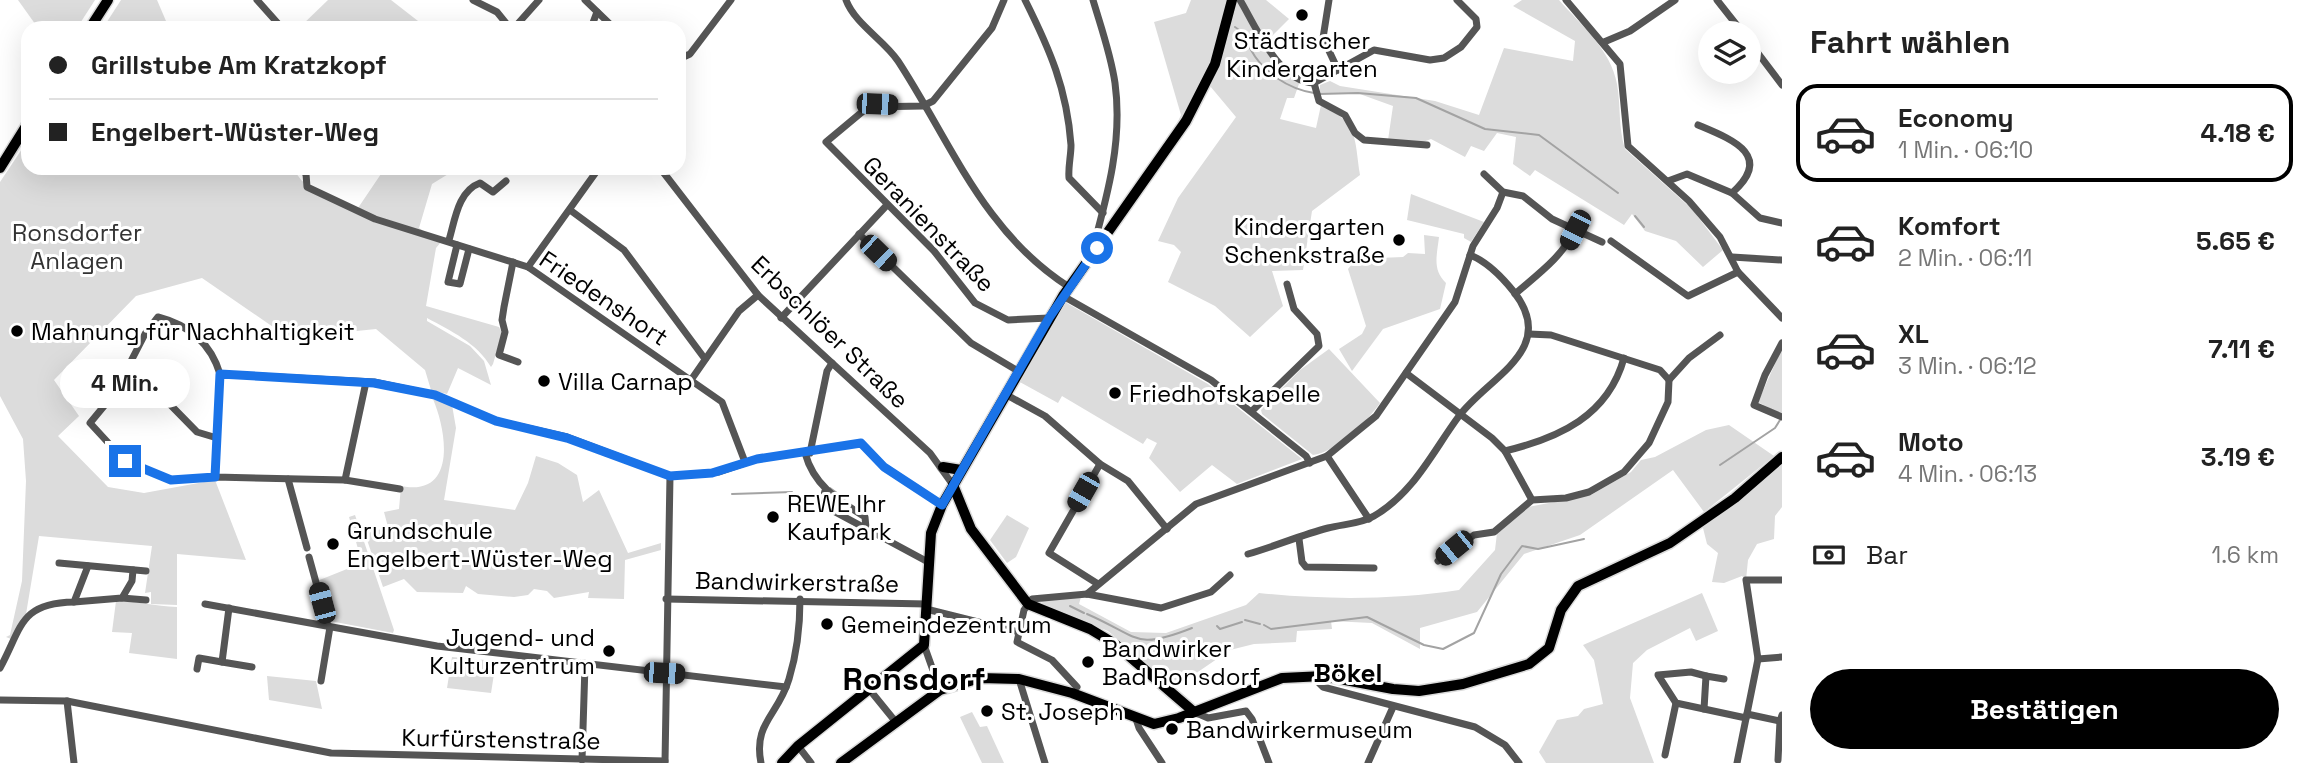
<!DOCTYPE html>
<html lang="de">
<head>
<meta charset="utf-8">
<style>
	:root { --surface:#fff; --page:#f6f6f6; --text:#222; --muted:#767676; --line:#e0e0e0; --accent:#000 }
	body { margin:0; font-family:"Space Grotesk",sans-serif; background:var(--page); color:var(--text); height:100vh; display:flex; flex-direction:column; font-size:26px; white-space:nowrap }
	* { box-sizing:border-box; margin:0 }
	p { font-size:23px; color:var(--muted) }
	.icon { flex:none; width:38px; height:38px; fill:none; stroke:currentColor; stroke-width:2; stroke-linecap:round; stroke-linejoin:round }
	.map { position:relative; flex:1; overflow:hidden }
	.side { display:flex; flex-direction:column; background:var(--surface); width:525px }
	.side>* { flex:none }
	.hud { position:absolute; left:21px; top:21px; width:665px; height:154px; border-radius:21px; box-shadow:0 7px 28px #0002; display:grid; align-content:center; height:154px; padding:0 28px; background:var(--surface) }
	.buttons { position:absolute; left:1698px; top:21px; display:grid; gap:14px }
	.buttons a { display:grid; place-items:center; width:63px; height:63px; border-radius:50%; background:var(--surface); box-shadow:0 7px 28px #0002; font-size:35px }
	.end { position:absolute; width:32px; height:32px; margin:-16px; border:9px solid #1a73e8; background:#fff; box-shadow:0 0 0 4px #fff }
	.from { border-radius:50% }
	.bubble { position:absolute; height:49px; border-radius:24px; background:var(--surface); box-shadow:0 7px 28px #0002; font-size:23px; font-weight:800; line-height:49px; text-align:center }
	.car { position:absolute; width:21px; height:42px; margin:-21px -10px; border-radius:9px; box-shadow:0 0 5px 2px #0007; background:linear-gradient(#222 24%,#8ab4d8 0 40%,#222 0 76%,#8ab4d8 0 86%,#222 0) }
	.hud b { display:flex; align-items:center; gap:24px; height:66px; font-size:26px }
	.hud b+b { border-top:2px solid var(--line) }
	.hud i { width:18px; height:18px; background:var(--text) }
	ul { padding:0; list-style:none }
	li { display:flex; align-items:center; gap:21px; height:98px; margin:0 14px 10px; padding:0 14px; border:4px solid transparent; border-radius:21px }
	li div { flex:1 }
	li b { display:block; font-size:26px }
	li em { font-style:normal; font-weight:800 }
	li.current { border-color:var(--accent) }
	li>.icon { width:63px; height:63px; stroke-width:1.5 }
	h2 { padding:0 28px; font-size:32px; line-height:84px }
	.pay { display:flex; align-items:center; gap:18px; height:77px; padding:0 28px; font-size:26px }
	.pay p { margin-inline-start:auto }
	.button { display:flex; gap:14px; margin-top:auto; padding:14px 28px }
	.button a { flex:1; height:80px; border-radius:42px; background:var(--accent); color:#fff; font-size:28px; font-weight:800; line-height:80px; text-align:center }
	main { display:flex; flex:1; min-height:0 }
	.map>svg:first-child { display:block }
	.green { fill:#dcdcdc }
	.lines { fill:none; stroke-linecap:round; stroke-linejoin:round }
	.stream { stroke:#a3a3a3; stroke-width:2 }
	.major-casing { stroke:#dbdbdb; stroke-width:13 }
	.minor { stroke:#555; stroke-width:7 }
	.major { stroke:#000; stroke-width:10 }
	.route { stroke:#1a73e8; stroke-width:9 }
	.poi-dot { fill:#000; stroke:#fff; stroke-width:2.5 }
	.labels { text-anchor:middle; dominant-baseline:central; stroke-width:6; stroke-linejoin:round; paint-order:stroke }
	.poi-label { font-size:24px; fill:#000; stroke:#fff; text-anchor:start }
	.street-label { font-size:24px; fill:#000; stroke:#fff }
	.park-label { font-size:24px; fill:#333; stroke:#fff }
	.neighbourhood-label { font-size:26px; font-weight:bold; fill:#000; stroke:#fff }
	.district-label { font-size:32px; font-weight:bold; fill:#000; stroke:#fff }
</style>
</head>
<body>
<main>
<div class="map">
<svg width="1782" height="763" viewBox="0 0 1782 763">
	<rect width="100%" height="100%" fill="#fff"/>
	<g class="green">
		<polygon points="18,0 95,0 77,28 38,28"/>
		<polygon points="121,0 157,0 169,28 103,28"/>
		<polygon points="328,0 391,0 427,28 299,28"/>
		<path d="M 1191,0 L 1229,0 C 1217,51 1197,96 1169,141 L 1181,115 L 1154,22 L 1186,13 Z"/>
		<path d="M 1237,0 L 1263,46 L 1300,81 L 1294,98 L 1287,98 L 1280,119 L 1316,128 L 1321,105 C 1359,123 1354,137 1360,175 L 1312,211 L 1303,270 L 1272,271 L 1283,306 L 1250,337 L 1215,306 L 1168,282 L 1181,252 L 1174,245 L 1158,241 L 1178,198 L 1236,117 L 1210,86 L 1227,43 Z"/>
		<polygon points="1243,0 1266,0 1289,19 1265,43"/>
		<path d="M 1522,0 L 1559,0 C 1581,25 1611,50 1617,84 C 1621,105 1618,127 1625,149 L 1692,209 L 1723,250 L 1703,267 L 1676,241 L 1645,231 L 1632,214 L 1624,225 L 1535,170 L 1530,176 L 1513,164 L 1516,137 L 1497,133 L 1484,151 L 1471,146 L 1465,157 L 1431,139 L 1423,142 L 1388,140 L 1393,106 L 1357,93 L 1320,93 L 1320,85 L 1330,81 L 1340,86 L 1435,101 L 1479,115 L 1504,48 L 1573,61 L 1575,41 L 1513,6 Z"/>
		<path d="M 28,140 L 28,168 L 292,168 L 302,181 L 358,208 L 385,168 L 458,168 L 432,184 L 419,228 L 441,242 L 436,248 L 426,306 L 499,327 L 502,333 L 493,364 L 491,367 C 477,343 451,331 427,318 L 427,321 L 470,346 L 484,361 L 491,385 L 458,368 L 447,394 L 431,390 L 425,370 L 376,329 L 289,338 L 202,278 L 136,296 L 54,380 L 79,416 L 58,436 L 108,487 L 144,493 L 215,480 L 246,560 L 177,554 L 177,605 L 151,604 L 151,592 L 145,593 L 152,546 L 39,536 L 26,614 L 11,639 L 6,637 L 10,635 L 22,581 L 26,481 L 23,439 L 0,396 L 0,182 Z"/>
		<polygon points="1411,194 1484,222 1471,242 1464,238 1464,234 1407,220"/>
		<path d="M 1424,235 L 1439,237 C 1437,255 1432,270 1446,283 L 1440,309 L 1383,329 L 1352,371 L 1339,349 L 1362,334 L 1366,326 L 1348,269 L 1356,259 L 1403,257 L 1408,253 L 1425,254 Z"/>
		<polygon points="1065,302 1208,384 1302,459 1237,484 1212,465 1180,492 1149,458 1157,443 1147,438 1143,444 1062,396 1058,403 1018,381"/>
		<polygon points="1782,348 1782,415 1758,402"/>
		<path d="M 1329,349 L 1380,403 C 1368,421 1334,453 1313,455 L 1262,414 L 1261,410 L 1300,370 Z"/>
		<path d="M 433,399 L 452,405 L 456,428 L 444,500 L 515,510 L 528,483 L 536,456 L 558,463 L 577,475 L 583,502 L 599,490 L 628,553 L 661,543 L 661,550 L 625,560 L 624,599 L 588,598 L 589,592 L 554,598 L 547,591 L 534,589 L 528,595 L 514,597 L 478,594 L 466,586 L 463,593 L 417,592 L 404,579 L 383,587 L 365,534 L 388,527 L 384,512 L 399,509 L 401,486 C 457,497 447,432 433,399 Z"/>
		<path d="M 1729,425 L 1774,456 L 1704,512 L 1673,470 L 1580,535 L 1524,554 L 1477,612 L 1420,628 L 1420,649 L 1372,623 L 1331,621 L 1332,629 L 1297,631 L 1296,642 L 1254,644 L 1230,650 L 1176,687 L 1108,631 L 1050,609 L 1038,599 L 1081,597 L 1079,604 L 1131,632 L 1166,633 L 1246,605 L 1259,593 C 1325,600 1393,600 1459,590 L 1495,550 L 1497,533 L 1523,508 L 1591,495 L 1631,472 L 1641,460 L 1655,457 L 1706,430 Z"/>
		<polygon points="1782,461 1782,507 1775,516 1774,539 1757,544 1748,560 1746,580 1742,576 1724,583 1712,582 1718,553 1707,544 1702,524 1734,506"/>
		<polygon points="355,515 394,630 393,633 330,621 317,581 362,563 349,517"/>
		<polygon points="1007,515 1029,528 1016,557 1007,563 990,540"/>
		<polygon points="1702,593 1718,631 1696,641 1690,628 1647,650 1633,663 1630,698 1654,763 1546,763 1539,752 1557,720 1578,716 1584,709 1603,704 1594,660 1583,645"/>
		<path d="M 116,601 C 137,601 155,606 177,607 L 177,659 L 129,653 L 132,633 L 112,632 Z"/>
		<polygon points="452,657 496,661 491,693 447,688"/>
		<polygon points="267,676 316,681 322,709 269,700"/>
		<polygon points="972,712 980,727 987,726 1004,763 982,763 960,717"/>
	</g>
	<g class="lines">
		<g class="stream">
			<path d="M 1235,27 C 1244,32 1246,41 1251,50 C 1263,72 1288,89 1314,93"/>
			<polyline points="1319,94 1358,93 1416,98 1485,129 1539,135 1618,193"/>
			<polyline points="1635,216 1644,227"/>
			<polyline points="1720,465 1775,428 1780,420"/>
			<polyline points="830,488 837,493"/>
			<polyline points="732,494 792,492"/>
			<polyline points="839,495 845,499"/>
			<polyline points="797,497 815,496"/>
			<polyline points="1070,606 1084,613"/>
			<path d="M 1087,614 C 1140,637 1134,651 1192,628"/>
			<polyline points="1245,620 1260,624"/>
			<polyline points="1264,625 1271,629 1367,617 1424,645 1443,649 1474,633 1501,574 1522,546 1538,549 1584,539"/>
			<polyline points="1217,626 1220,629 1242,622"/>
		</g>
		<g class="major-casing">
			<g id="major">
				<polyline points="90,28 108,0"/>
				<polyline points="0,168 28,123"/>
				<polyline points="943,467 961,470"/>
				<polyline points="953,485 971,529 1028,604 1090,629 1115,644 1194,712"/>
				<polyline points="782,763 798,746 924,645 931,533 942,505 1063,296 1186,121 1215,64 1232,0"/>
				<polyline points="841,763 940,690 980,678 1019,679 1072,693 1154,724 1179,718 1282,678 1324,676 1393,689 1419,691 1463,684 1529,664 1549,648 1561,610 1578,586 1670,543 1735,498 1782,457"/>
			</g>
		</g>
		<g class="minor">
			<polyline points="257,0 282,28"/>
			<polyline points="473,0 497,12 510,28"/>
			<polyline points="585,0 614,28"/>
			<path d="M 846,0 C 855,24 884,40 898,61 C 951,142 983,232 1069,287"/>
			<polyline points="1004,0 992,28 933,101 923,106 868,107 826,142 934,251 975,303 1008,320 1049,318"/>
			<path d="M 1025,0 C 1050,50 1067,89 1071,145 C 1071,156 1068,167 1069,178 L 1103,213"/>
			<path d="M 1240,0 C 1255,25 1279,83 1314,83 L 1319,101 L 1345,115 L 1355,133 L 1364,140 L 1427,145"/>
			<polyline points="1329,0 1323,38 1338,70"/>
			<polyline points="1566,0 1620,64 1628,146 1689,201 1720,237 1738,272 1782,318"/>
			<polyline points="1717,0 1743,33"/>
			<polyline points="514,28 539,0"/>
			<polyline points="591,28 597,12"/>
			<polyline points="1748,40 1782,85"/>
			<polyline points="1604,42 1630,31 1675,0"/>
			<polyline points="679,59 690,54 731,0"/>
			<polyline points="1314,83 1374,50 1430,60 1444,58 1461,47 1477,27 1476,19 1457,0"/>
			<polyline points="300,168 306,174 307,187 375,219 528,267 722,402 745,462"/>
			<polyline points="660,168 758,295 930,453 953,485"/>
			<polyline points="1484,174 1503,192 1523,196 1552,219 1602,242"/>
			<path d="M 1668,181 L 1687,174 L 1732,193 C 1775,155 1731,139 1698,125"/>
			<polyline points="1732,193 1760,218 1782,223"/>
			<polyline points="570,210 624,250 705,359"/>
			<polyline points="859,234 971,343 1018,371"/>
			<path d="M 449,240 C 455,220 458,191 480,183 L 493,192 L 506,181"/>
			<polyline points="1611,241 1688,296 1738,272"/>
			<polyline points="457,245 448,282 460,284 469,249"/>
			<path d="M 1092,252 C 1107,197 1123,141 1115,83 C 1111,55 1101,27 1093,0"/>
			<polyline points="1732,257 1781,260"/>
			<polyline points="513,262 504,307 502,320 505,332 499,355 518,362"/>
			<polyline points="528,267 599,168"/>
			<path d="M 1515,294 C 1538,274 1562,257 1575,230"/>
			<polyline points="1063,296 1211,380 1306,456 1310,463"/>
			<polyline points="781,318 887,205"/>
			<polyline points="1782,343 1765,375 1754,405 1782,417"/>
			<polyline points="126,371 150,384 197,432 217,438"/>
			<polyline points="1406,373 1492,438 1505,451 1532,500"/>
			<polyline points="220,374 374,382 435,395 496,421 567,437 670,476 719,472 757,459 861,443 884,467 942,505"/>
			<polyline points="691,380 739,311 758,295"/>
			<polyline points="1669,380 1689,358 1720,335"/>
			<polyline points="1005,394 1045,416 1100,464 1128,481 1167,529"/>
			<polyline points="1252,411 1319,346 1317,334 1294,309 1287,284"/>
			<path d="M 1505,451 C 1559,438 1608,416 1624,358"/>
			<path d="M 805,453 C 814,486 838,500 865,517 L 866,528"/>
			<polyline points="810,453 827,371 832,363"/>
			<polyline points="1327,456 1369,519"/>
			<path d="M 215,477 L 220,374 C 211,344 189,325 158,317 L 145,334 L 114,394 L 90,423 L 125,461 L 171,480 L 215,477 L 345,480 L 400,489"/>
			<polyline points="288,479 307,548"/>
			<polyline points="345,480 366,382"/>
			<polyline points="825,491 822,502 824,506 928,562"/>
			<polyline points="1299,539 1302,562 1306,567 1374,568"/>
			<path d="M 1248,554 C 1276,546 1301,535 1328,528 C 1343,524 1361,524 1374,516 C 1414,493 1433,451 1459,416 C 1488,377 1559,350 1514,292 C 1502,277 1488,262 1470,255"/>
			<polyline points="309,557 328,626"/>
			<polyline points="1438,561 1474,535 1494,532 1532,500 1566,498 1589,492 1624,472 1649,443 1668,402 1669,380 1660,370 1551,335 1529,334"/>
			<polyline points="59,563 146,571"/>
			<polyline points="1098,584 1049,553 1100,464"/>
			<polyline points="1087,594 1196,504 1327,456 1376,416 1455,302 1473,246 1497,208 1503,192"/>
			<polyline points="122,598 146,600"/>
			<polyline points="666,599 927,604"/>
			<polyline points="74,602 122,598 132,581 133,570"/>
			<polyline points="205,604 437,646 786,687"/>
			<polyline points="229,608 222,662 252,667"/>
			<polyline points="926,609 1019,632"/>
			<polyline points="924,645 940,690"/>
			<polyline points="1758,659 1782,657"/>
			<path d="M 0,668 C 22,628 19,603 74,602 L 88,566"/>
			<polyline points="197,669 199,658 222,662"/>
			<polyline points="1318,676 1318,682 1323,687 1475,727 1505,745 1519,763"/>
			<polyline points="1706,676 1691,672 1658,675 1676,703 1746,718"/>
			<polyline points="1019,679 1045,763"/>
			<polyline points="321,681 330,627"/>
			<polyline points="1077,687 1052,660 1017,642 1024,610 1032,599 1087,594 1161,608 1211,592 1230,575"/>
			<polyline points="869,689 895,721"/>
			<polyline points="0,700 67,701 331,753 665,761"/>
			<polyline points="67,701 74,763"/>
			<polyline points="1704,709 1706,676 1724,679"/>
			<polyline points="1194,712 1208,718 1246,711 1252,719 1269,763"/>
			<polyline points="1747,714 1780,721 1782,715"/>
			<polyline points="1136,719 1139,728 1162,763"/>
			<polyline points="798,746 811,763"/>
			<polyline points="1665,755 1676,703"/>
			<polyline points="582,760 585,665"/>
			<polyline points="1778,760 1780,721"/>
			<polyline points="665,762 670,476"/>
			<path d="M 761,763 C 753,723 778,716 789,679 C 797,653 800,626 800,599"/>
			<polyline points="1368,763 1393,707"/>
			<polyline points="1737,763 1758,659 1746,580 1782,580"/>
		</g>
		<use href="#major" class="major"/>
	</g>
	<g class="lines">
		<polyline class="route" points="125,461 171,480 215,477 220,374 374,383 435,395 496,421 567,438 670,476 712,473 757,459 861,443 884,467 942,505 1049,318 1097,248"/>
	</g>
	<g class="poi-dot">
		<circle cx="1302" cy="15" r="7"/>
		<circle cx="1399" cy="240" r="7"/>
		<circle cx="17" cy="331" r="7"/>
		<circle cx="544" cy="381" r="7"/>
		<circle cx="1115" cy="393" r="7"/>
		<circle cx="773" cy="517" r="7"/>
		<circle cx="333" cy="544" r="7"/>
		<circle cx="827" cy="624" r="7"/>
		<circle cx="609" cy="651" r="7"/>
		<circle cx="1088" cy="662" r="7"/>
		<circle cx="987" cy="711" r="7"/>
		<circle cx="1172" cy="729" r="7"/>
	</g>
	<g class="labels">
		<g class="poi-label">
			<text x="1302" y="40" text-anchor="middle">Städtischer<tspan x="1302" dy="28">Kindergarten</tspan></text>
			<text x="1385" y="226" text-anchor="end">Kindergarten<tspan x="1385" dy="28">Schenkstraße</tspan></text>
			<text x="31" y="331">Mahnung für Nachhaltigkeit</text>
			<text x="558" y="381">Villa Carnap</text>
			<text x="1129" y="393">Friedhofskapelle</text>
			<text x="787" y="503">REWE Ihr<tspan x="787" dy="28">Kaufpark</tspan></text>
			<text x="347" y="530">Grundschule<tspan x="347" dy="28">Engelbert-Wüster-Weg</tspan></text>
			<text x="841" y="624">Gemeindezentrum</text>
			<text x="595" y="637" text-anchor="end">Jugend- und<tspan x="595" dy="28">Kulturzentrum</tspan></text>
			<text x="1102" y="648">Bandwirker<tspan x="1102" dy="28">Bad Ronsdorf</tspan></text>
			<text x="1001" y="711">St. Joseph</text>
			<text x="1186" y="729">Bandwirkermuseum</text>
		</g>
		<g class="street-label">
			<text transform="translate(929 224) rotate(46)">Geranienstraße</text>
			<text transform="translate(604 298) rotate(34)">Friedenshort</text>
			<text transform="translate(830 332) rotate(44)">Erbschlöer Straße</text>
			<text transform="translate(797 582) rotate(1)">Bandwirkerstraße</text>
			<text transform="translate(501 739) rotate(1)">Kurfürstenstraße</text>
		</g>
		<g class="park-label">
			<text x="77" y="232">Ronsdorfer<tspan x="77" dy="28">Anlagen</tspan></text>
		</g>
		<g class="neighbourhood-label">
			<text x="1348" y="673">Bökel</text>
		</g>
		<g class="district-label">
			<text x="914" y="679">Ronsdorf</text>
		</g>
	</g>
</svg>
<div class="buttons">
<a><svg class="icon" aria-label="layers" viewBox="0 0 24 24"><path d="M12 4l9 5-9 5-9-5zM3 14l9 5 9-5"/></svg></a>
</div>
<i class="end from" style="left:1097px;top:248px"></i>
<i class="end" style="left:125px;top:461px"></i>
<div class="bubble" style="left:60px;top:359px;width:130px">4 Min.</div>
<i class="car" style="left:877px;top:104px;rotate:92deg"></i>
<i class="car" style="left:1575px;top:230px;rotate:207deg"></i>
<i class="car" style="left:878px;top:253px;rotate:134deg"></i>
<i class="car" style="left:1083px;top:492px;rotate:210deg"></i>
<i class="car" style="left:1454px;top:548px;rotate:231deg"></i>
<i class="car" style="left:322px;top:603px;rotate:345deg"></i>
<i class="car" style="left:664px;top:673px;rotate:93deg"></i>
<div class="hud">
<b><i class="from"></i>Grillstube Am Kratzkopf</b>
<b><i></i>Engelbert-Wüster-Weg</b>
</div>
</div>
<section class="side">
<h2>Fahrt wählen</h2>
<ul>
<li class="current"><svg class="icon" aria-label="car" viewBox="0 0 24 24"><path d="M5 17H2v-5l4-1 3-4h7l3 4 3 1v5h-3M9 17h6M6 11h13"/><circle cx="7" cy="17" r="2"/><circle cx="17" cy="17" r="2"/></svg><div><b>Economy</b><p>1 Min. · 06:10</p></div><em>4.18 €</em></li>
<li><svg class="icon" aria-label="car" viewBox="0 0 24 24"><path d="M5 17H2v-5l4-1 3-4h7l3 4 3 1v5h-3M9 17h6M6 11h13"/><circle cx="7" cy="17" r="2"/><circle cx="17" cy="17" r="2"/></svg><div><b>Komfort</b><p>2 Min. · 06:11</p></div><em>5.65 €</em></li>
<li><svg class="icon" aria-label="car" viewBox="0 0 24 24"><path d="M5 17H2v-5l4-1 3-4h7l3 4 3 1v5h-3M9 17h6M6 11h13"/><circle cx="7" cy="17" r="2"/><circle cx="17" cy="17" r="2"/></svg><div><b>XL</b><p>3 Min. · 06:12</p></div><em>7.11 €</em></li>
<li><svg class="icon" aria-label="car" viewBox="0 0 24 24"><path d="M5 17H2v-5l4-1 3-4h7l3 4 3 1v5h-3M9 17h6M6 11h13"/><circle cx="7" cy="17" r="2"/><circle cx="17" cy="17" r="2"/></svg><div><b>Moto</b><p>4 Min. · 06:13</p></div><em>3.19 €</em></li>
</ul>
<div class="pay"><svg class="icon" aria-label="cash" viewBox="0 0 24 24"><path d="M3 7h18v10H3z"/><circle cx="12" cy="12" r="2"/></svg>Bar<p>1.6 km</p></div>
<div class="button"><a>Bestätigen</a></div>
</section>
</main>
</body>
</html>
